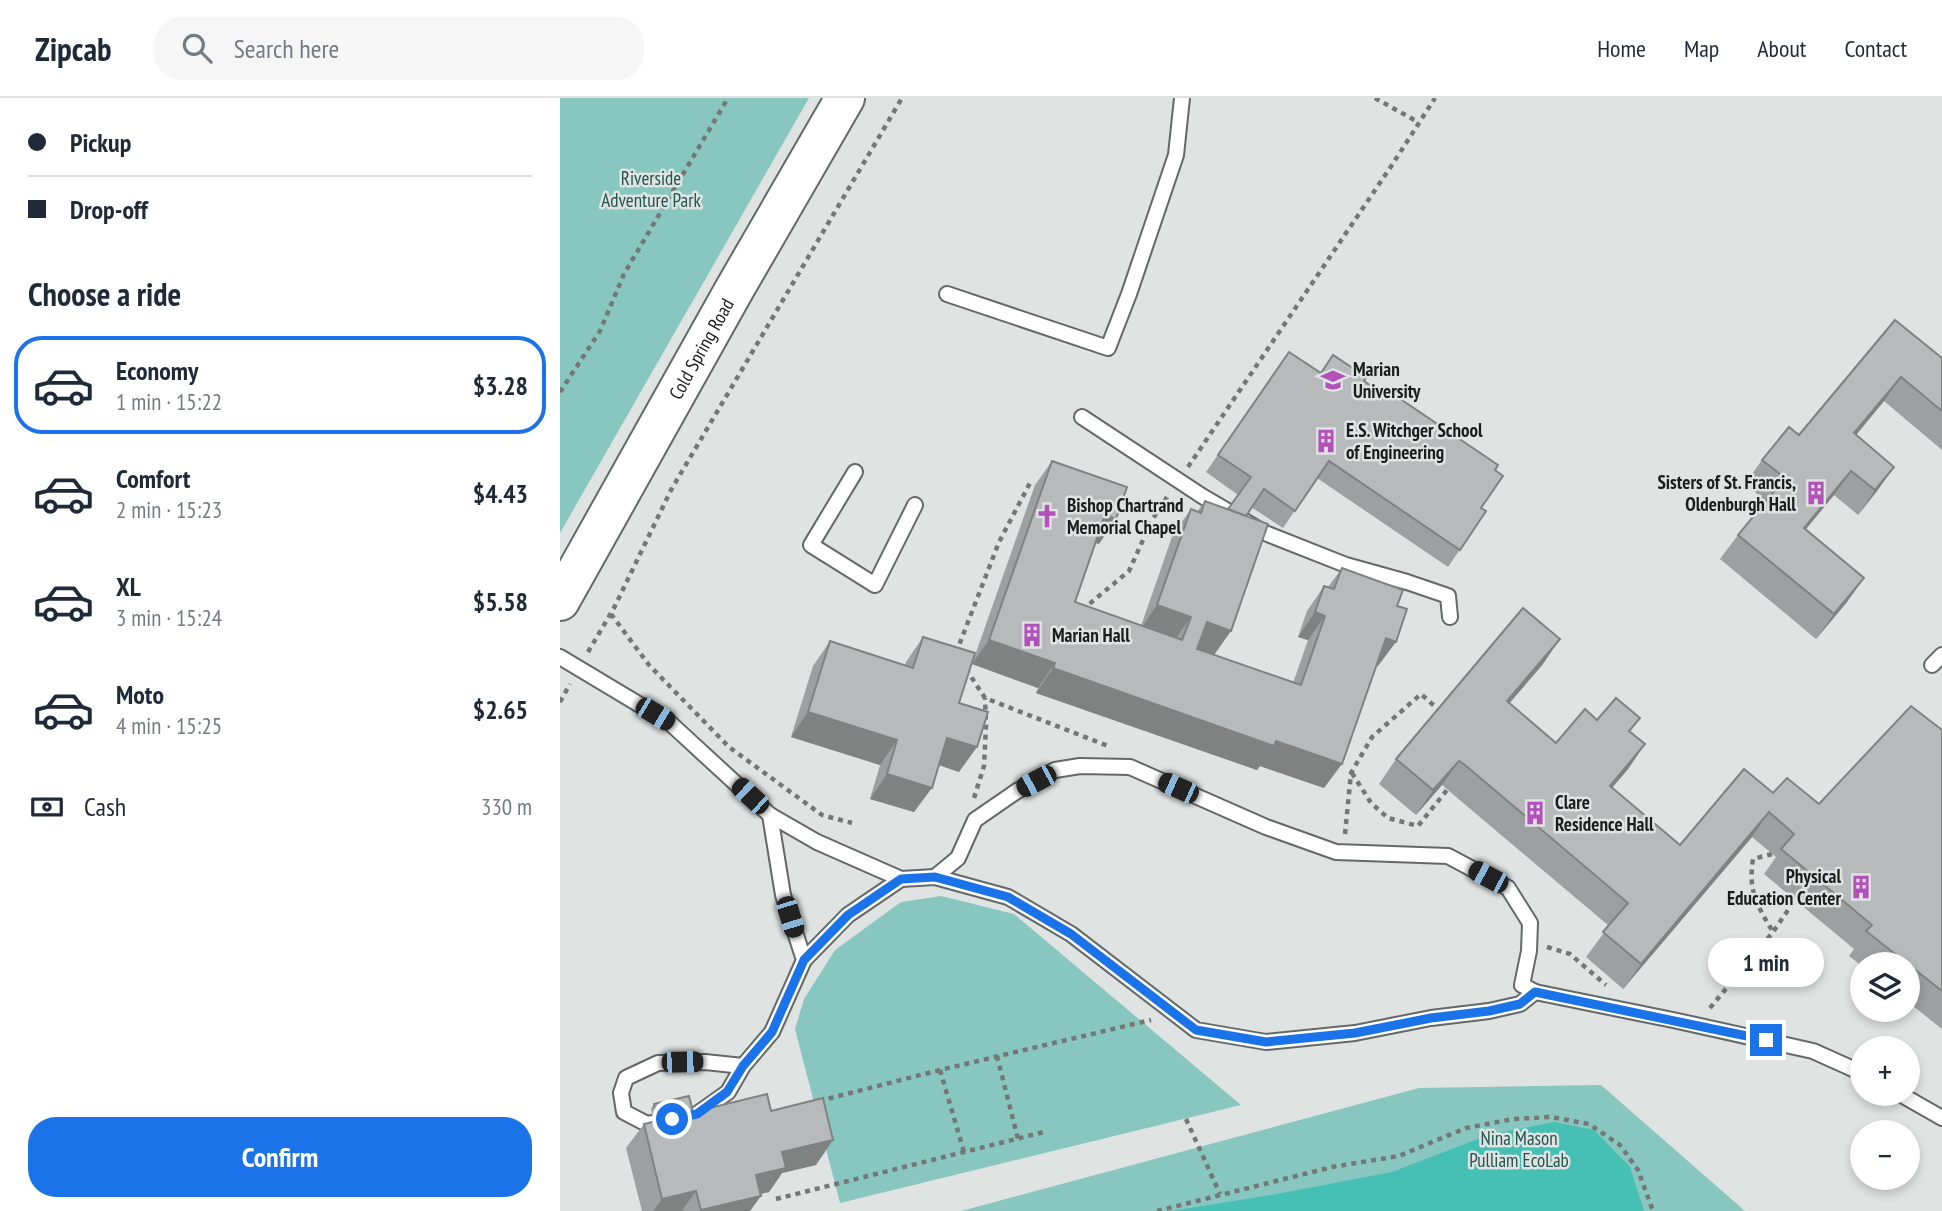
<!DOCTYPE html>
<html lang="en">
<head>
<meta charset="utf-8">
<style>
	:root { --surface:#fff; --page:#f6f6f7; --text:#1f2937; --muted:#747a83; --line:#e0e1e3; --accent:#1a73e8 }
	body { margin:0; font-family:"PT Sans Narrow",sans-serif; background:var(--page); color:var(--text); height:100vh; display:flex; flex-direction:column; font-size:26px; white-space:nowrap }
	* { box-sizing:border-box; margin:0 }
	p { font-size:23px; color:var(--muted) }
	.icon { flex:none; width:38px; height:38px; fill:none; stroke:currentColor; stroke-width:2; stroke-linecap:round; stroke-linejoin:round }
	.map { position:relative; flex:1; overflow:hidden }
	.panel { display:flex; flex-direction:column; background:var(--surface); width:560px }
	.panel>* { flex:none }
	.hud { display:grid; align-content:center; height:154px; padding:0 28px; background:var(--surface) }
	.fabs { position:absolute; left:1290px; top:854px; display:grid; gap:14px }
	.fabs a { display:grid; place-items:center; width:70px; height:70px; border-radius:50%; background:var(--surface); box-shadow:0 4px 10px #0003; font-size:35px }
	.end { position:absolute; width:32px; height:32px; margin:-16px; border:9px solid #1a73e8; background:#fff; box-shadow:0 0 0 4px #fff }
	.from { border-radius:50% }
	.bubble { position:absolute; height:49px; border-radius:24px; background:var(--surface); box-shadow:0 4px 10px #0003; font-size:23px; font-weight:600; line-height:49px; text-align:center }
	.car { position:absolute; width:21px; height:42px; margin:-21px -10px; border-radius:9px; box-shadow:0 0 5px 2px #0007; background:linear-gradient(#222 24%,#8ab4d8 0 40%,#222 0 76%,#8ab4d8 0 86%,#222 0) }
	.hud b { display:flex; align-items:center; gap:24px; height:66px; font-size:26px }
	.hud b+b { border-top:2px solid var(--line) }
	.hud i { width:18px; height:18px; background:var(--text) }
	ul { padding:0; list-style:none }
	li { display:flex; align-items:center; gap:21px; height:98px; margin:0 14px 10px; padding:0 14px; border:4px solid transparent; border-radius:28px }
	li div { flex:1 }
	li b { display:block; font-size:26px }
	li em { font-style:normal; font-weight:600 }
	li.current { border-color:var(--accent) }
	li>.icon { width:63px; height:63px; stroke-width:1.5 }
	h2 { padding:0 28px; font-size:32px; line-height:84px }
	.pay { display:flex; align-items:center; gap:18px; height:77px; padding:0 28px; font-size:26px }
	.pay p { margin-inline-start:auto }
	.button { display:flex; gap:14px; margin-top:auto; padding:14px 28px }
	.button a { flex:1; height:80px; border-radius:28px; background:var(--accent); color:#fff; font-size:28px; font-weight:600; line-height:80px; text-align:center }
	header { display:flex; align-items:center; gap:42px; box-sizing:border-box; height:98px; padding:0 35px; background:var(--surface); border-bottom:2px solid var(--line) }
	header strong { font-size:33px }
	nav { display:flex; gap:38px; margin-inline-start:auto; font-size:24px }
	.search { width:490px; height:63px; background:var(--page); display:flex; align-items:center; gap:18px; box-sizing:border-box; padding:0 24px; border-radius:28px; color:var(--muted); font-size:26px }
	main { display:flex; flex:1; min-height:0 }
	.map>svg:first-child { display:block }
	.green { fill:#87c7c0 }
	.water { fill:#46bfb4 }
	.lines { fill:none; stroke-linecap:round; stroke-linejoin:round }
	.lane-casing { stroke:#656868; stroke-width:18 }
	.secondary-casing { stroke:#656868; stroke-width:42 }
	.path { stroke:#747776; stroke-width:4.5; stroke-dasharray:5 5; stroke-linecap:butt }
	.lane { stroke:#fff; stroke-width:14 }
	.secondary { stroke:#fff; stroke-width:38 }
	.wall { fill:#9da0a0 }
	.shaded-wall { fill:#808282 }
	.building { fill:#b7baba; stroke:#808282; stroke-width:2 }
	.route { stroke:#1a73e8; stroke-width:9 }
	.labels { text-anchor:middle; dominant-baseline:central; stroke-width:5; stroke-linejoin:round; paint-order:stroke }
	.park-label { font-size:19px; fill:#225550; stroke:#dfe3e2 }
	.street-label { font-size:19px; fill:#1c1d1d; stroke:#dfe3e2 }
	.poi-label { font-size:19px; font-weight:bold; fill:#1c1d1d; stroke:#dfe3e2; text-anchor:start }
</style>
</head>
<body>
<header>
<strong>Zipcab</strong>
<div class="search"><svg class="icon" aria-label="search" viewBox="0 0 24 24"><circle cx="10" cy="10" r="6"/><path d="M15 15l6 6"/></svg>Search here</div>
<nav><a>Home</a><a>Map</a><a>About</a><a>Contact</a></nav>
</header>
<main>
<section class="panel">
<div class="hud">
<b><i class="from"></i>Pickup</b>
<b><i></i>Drop-off</b>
</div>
<h2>Choose a ride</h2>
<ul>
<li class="current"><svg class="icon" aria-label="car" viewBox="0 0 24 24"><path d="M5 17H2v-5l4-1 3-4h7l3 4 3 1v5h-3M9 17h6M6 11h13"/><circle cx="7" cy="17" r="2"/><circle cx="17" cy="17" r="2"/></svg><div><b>Economy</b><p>1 min · 15:22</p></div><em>$3.28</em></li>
<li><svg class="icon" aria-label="car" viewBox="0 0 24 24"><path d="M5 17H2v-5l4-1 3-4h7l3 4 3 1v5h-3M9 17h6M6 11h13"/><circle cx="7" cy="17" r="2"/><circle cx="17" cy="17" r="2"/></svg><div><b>Comfort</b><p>2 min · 15:23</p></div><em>$4.43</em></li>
<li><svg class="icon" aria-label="car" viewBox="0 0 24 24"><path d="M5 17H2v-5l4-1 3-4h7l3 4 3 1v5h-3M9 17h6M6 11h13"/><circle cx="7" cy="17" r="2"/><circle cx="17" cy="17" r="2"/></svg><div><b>XL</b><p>3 min · 15:24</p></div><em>$5.58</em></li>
<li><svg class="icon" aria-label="car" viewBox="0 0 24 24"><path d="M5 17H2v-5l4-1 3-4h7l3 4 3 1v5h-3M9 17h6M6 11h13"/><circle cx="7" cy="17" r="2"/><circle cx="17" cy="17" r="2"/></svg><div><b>Moto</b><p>4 min · 15:25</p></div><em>$2.65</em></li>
</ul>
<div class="pay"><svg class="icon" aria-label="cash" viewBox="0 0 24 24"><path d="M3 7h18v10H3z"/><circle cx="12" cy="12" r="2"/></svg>Cash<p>330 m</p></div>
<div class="button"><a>Confirm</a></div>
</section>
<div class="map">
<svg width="1382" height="1113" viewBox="0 0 1382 1113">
	<rect width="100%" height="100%" fill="#dfe3e2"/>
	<g class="green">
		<polygon points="0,0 249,0 0,435"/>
		<polygon points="381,798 454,816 681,1007 280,1105 235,931 244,901 275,852 341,804"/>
		<polygon points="1041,987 1185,1113 401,1113 859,990"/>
	</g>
	<polygon class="water" points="994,1024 1034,1032 1070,1069 1084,1113 612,1113 717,1096 832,1074 928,1037"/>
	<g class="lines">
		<g class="lane-casing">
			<g id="lane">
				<polyline points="387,196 548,250 569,196 616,57 622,0"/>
				<polyline points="522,319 642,398 705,435 786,467 847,484 888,498 890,519"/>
				<polyline points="295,374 251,447 315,487 355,407"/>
				<polyline points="0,559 110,625 210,717 223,797 244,862 212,934 183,968 145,964 98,965 66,980 61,995 64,1014 87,1026 105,1023"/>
				<polyline points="1372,567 1382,557"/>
				<polyline points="210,717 257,744 341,781 375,779 448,799 511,836 636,932 706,944 795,935 871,920 929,913 960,906 975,894"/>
				<polyline points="375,779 398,760 415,722 457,693 495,672 520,668 570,669 706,729 776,754 888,758 948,790 970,825 969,853 962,887 975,894 1113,922 1253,953 1302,975"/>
				<polyline points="244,862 288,817 341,781"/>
				<polyline points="1340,996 1382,1020"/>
				<polyline points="128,1018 137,1016 168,994 183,968"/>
			</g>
		</g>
		<g class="secondary-casing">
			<g id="secondary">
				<path id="s1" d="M 0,503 L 174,192 L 285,0"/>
			</g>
		</g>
		<g class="path">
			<polyline points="815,0 858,24"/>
			<polyline points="0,294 40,233 64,176 168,0"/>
			<polyline points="628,369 832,67 875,0"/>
			<polyline points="522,512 569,473 592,422 607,399"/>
			<polyline points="51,516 89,567 169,649 262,717 292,725"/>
			<polyline points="28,554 54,510 111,392 342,0"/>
			<polyline points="396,555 439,444 470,385"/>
			<polyline points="406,571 425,600 548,648"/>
			<polyline points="0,604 10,586"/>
			<polyline points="792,675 811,705 828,720 858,728 887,692"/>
			<polyline points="414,700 424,668 426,628 425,600"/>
			<polyline points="785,736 791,675 812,639 861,596 880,613"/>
			<path d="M 1212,756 L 1193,761 C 1188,794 1197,807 1213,834"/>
			<polyline points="987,849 1010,856 1046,887"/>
			<polyline points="1150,910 1213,834 1235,802"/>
			<polyline points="437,958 458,1041"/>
			<polyline points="380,972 404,1054"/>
			<polyline points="259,1003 380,972 591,922"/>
			<polyline points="626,1021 660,1096"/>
			<polyline points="216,1101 484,1034"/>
			<polyline points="597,1113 772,1069 839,1058 906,1030 953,1021 991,1019 1029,1026 1060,1047 1078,1072 1093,1113"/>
		</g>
		<use href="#lane" class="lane"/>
		<use href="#secondary" class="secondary"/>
	</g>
	<g class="wall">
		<polygon points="1335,222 1382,260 1382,352 1324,303 1296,337 1334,369 1317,393 1298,417 1274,397 1246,431 1287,504 1256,541 1160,461 1178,437 1206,403 1185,386 1202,362 1239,337"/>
		<polygon points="729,254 760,275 804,283 935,372 921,410 926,413 888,469 757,380 723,430 691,409 686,418 654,557 733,585 748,542 738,539 747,513 764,488 768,489 782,470 818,568 816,567 764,690 700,668 697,672 476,595 478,590 412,566 475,387 492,363 539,446 535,445 515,504 581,528 613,436 631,411 637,414 645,403 668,411 678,397 646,374"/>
		<polygon points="363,539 399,605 399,674 379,667 354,714 310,701 320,667 231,639 253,568 270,543 345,567 346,564"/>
		<polygon points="983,566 949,605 996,645 1037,622 1070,634 1085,646 1068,671 1052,690 1120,747 1213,695 1259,706 1382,632 1382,931 1348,904 1348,866 1302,866 1302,868 1289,858 1294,851 1204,776 1216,759 1192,739 1063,891 1026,859 1049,828 882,687 856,717 819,686 836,661"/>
		<polygon points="94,1006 133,1014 211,1013 256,1067 222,1075 209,1094 200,1096 190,1113 82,1113 66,1050 84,1026 94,1023 91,1011"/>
	</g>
	<g class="shaded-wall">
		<polygon points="1341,279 1324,303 1277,360 1294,335"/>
		<polygon points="1334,369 1317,393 1298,417 1315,392"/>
		<polygon points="1291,373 1274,397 1227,454 1244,430"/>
		<polygon points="545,417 556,421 539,446 528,442"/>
		<polygon points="1304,480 1287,504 1256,541 1274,516"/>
		<polygon points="597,507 631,519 613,544 580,532"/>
		<polygon points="755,514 765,518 748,542 738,539"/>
		<polygon points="647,524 671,533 654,557 630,549"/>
		<polygon points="826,540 836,544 818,568 809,565"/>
		<polygon points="1000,541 983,566 930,628 947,603"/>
		<polygon points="429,542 495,565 478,590 412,566"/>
		<polygon points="493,570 716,643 782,666 764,690 700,668 697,672 476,595"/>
		<polygon points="248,614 337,642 320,667 231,639"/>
		<polygon points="387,640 417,649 399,674 370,664"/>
		<polygon points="1085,646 1068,671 1033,712 1050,688"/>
		<polygon points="899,663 882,687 856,717 873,692"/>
		<polygon points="327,676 372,690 354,714 310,701"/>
		<polygon points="1209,714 1192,739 1063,891 1081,866"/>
		<polygon points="273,1042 256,1067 222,1075 209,1094 178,1101 196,1077 222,1054"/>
		<polygon points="136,1093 122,1113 93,1113 102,1101"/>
		<polygon points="201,1098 190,1113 141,1113 141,1112"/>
	</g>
	<g class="building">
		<polygon points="1335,222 1382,260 1382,313 1341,279 1294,335 1334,369 1315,392 1291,373 1244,430 1304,480 1274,516 1178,437 1225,380 1202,362 1229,329 1239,337"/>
		<polygon points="729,254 761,275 773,257 806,279 804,283 821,295 824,290 938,367 935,372 943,378 921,410 926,413 900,452 769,363 735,413 704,391 686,418 668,411 691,379 658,357"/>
		<polygon points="492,363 567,389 556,421 545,417 515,504 622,542 631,519 597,507 631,411 641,415 645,403 708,426 671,533 647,524 637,551 741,587 765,518 755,514 764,488 774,491 782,470 843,492 837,508 847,511 836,544 826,540 782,666 716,643 714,648 493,570 495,565 429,542"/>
		<polygon points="963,510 1000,541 947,603 996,645 1025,611 1037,622 1056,600 1080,620 1069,633 1085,646 1050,688 1120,747 1184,671 1213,695 1227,680 1259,706 1351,608 1382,632 1382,893 1306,833 1312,827 1221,751 1234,736 1209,714 1081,866 1043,834 1068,805 905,667 899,663 873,692 836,661"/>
		<polygon points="363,539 415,555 399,605 428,614 417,649 387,640 372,690 327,676 337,642 248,614 270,543 353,570"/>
		<polygon points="207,996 211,1013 263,1000 273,1042 222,1054 226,1070 196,1077 201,1098 141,1112 136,1093 102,1101 84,1026"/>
		<polygon points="129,998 133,1014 98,1022 94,1006"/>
	</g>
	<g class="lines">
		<polyline class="route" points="112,1021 137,1016 167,994 183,968 212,934 244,862 288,817 341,781 375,779 448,799 511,836 636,932 706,944 795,935 871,920 929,913 960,906 975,894 1206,942"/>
	</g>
	<defs>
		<g id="university-bare" transform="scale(1.89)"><path d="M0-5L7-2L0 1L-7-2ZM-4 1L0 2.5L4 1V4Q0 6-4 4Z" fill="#b151b9" stroke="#dfe3e2" stroke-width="2.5" paint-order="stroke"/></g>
		<g id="building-bare" transform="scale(1.89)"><path d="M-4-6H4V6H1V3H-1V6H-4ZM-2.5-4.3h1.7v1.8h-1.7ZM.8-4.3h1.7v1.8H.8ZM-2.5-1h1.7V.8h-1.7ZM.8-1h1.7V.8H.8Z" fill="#b151b9" stroke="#dfe3e2" stroke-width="2.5" paint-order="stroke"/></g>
		<g id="church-bare" transform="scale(1.89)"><path d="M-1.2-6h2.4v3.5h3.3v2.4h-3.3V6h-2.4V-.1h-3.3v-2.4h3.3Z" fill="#b151b9" stroke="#dfe3e2" stroke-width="2.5" paint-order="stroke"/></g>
	</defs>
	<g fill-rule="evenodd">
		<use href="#university-bare" x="773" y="282"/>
		<use href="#building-bare" x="766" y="343"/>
		<use href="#building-bare" x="1256" y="395"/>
		<use href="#church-bare" x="487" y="418"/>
		<use href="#building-bare" x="472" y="537"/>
		<use href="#building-bare" x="975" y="715"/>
		<use href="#building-bare" x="1301" y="789"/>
	</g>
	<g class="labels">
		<g class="park-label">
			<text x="91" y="80">Riverside<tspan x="91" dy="22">Adventure Park</tspan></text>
			<text x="959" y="1040">Nina Mason<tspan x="959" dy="22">Pulliam EcoLab</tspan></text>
		</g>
		<g class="street-label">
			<text stroke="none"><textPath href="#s1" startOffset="289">Cold Spring Road</textPath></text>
		</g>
		<g class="poi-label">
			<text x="793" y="271">Marian<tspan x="793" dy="22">University</tspan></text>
			<text x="786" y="332">E.S. Witchger School<tspan x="786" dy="22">of Engineering</tspan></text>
			<text x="1236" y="384" text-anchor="end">Sisters of St. Francis,<tspan x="1236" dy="22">Oldenburgh Hall</tspan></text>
			<text x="507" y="407">Bishop Chartrand<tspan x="507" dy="22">Memorial Chapel</tspan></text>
			<text x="492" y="537">Marian Hall</text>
			<text x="995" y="704">Clare<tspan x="995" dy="22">Residence Hall</tspan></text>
			<text x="1281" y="778" text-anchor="end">Physical<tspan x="1281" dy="22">Education Center</tspan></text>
		</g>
	</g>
</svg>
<div class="fabs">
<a><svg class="icon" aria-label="layers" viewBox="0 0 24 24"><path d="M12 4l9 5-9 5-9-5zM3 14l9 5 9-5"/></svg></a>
<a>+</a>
<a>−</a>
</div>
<i class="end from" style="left:112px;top:1021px"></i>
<i class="end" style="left:1206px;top:942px"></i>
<div class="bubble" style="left:1148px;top:840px;width:116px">1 min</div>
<i class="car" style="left:95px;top:616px;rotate:121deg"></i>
<i class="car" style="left:476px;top:683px;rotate:242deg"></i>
<i class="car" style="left:618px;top:690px;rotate:294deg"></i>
<i class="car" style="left:190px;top:698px;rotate:313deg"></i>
<i class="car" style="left:928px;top:779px;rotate:298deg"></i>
<i class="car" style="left:230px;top:819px;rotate:163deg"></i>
<i class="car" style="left:122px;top:964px;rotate:89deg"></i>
</div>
</main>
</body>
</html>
